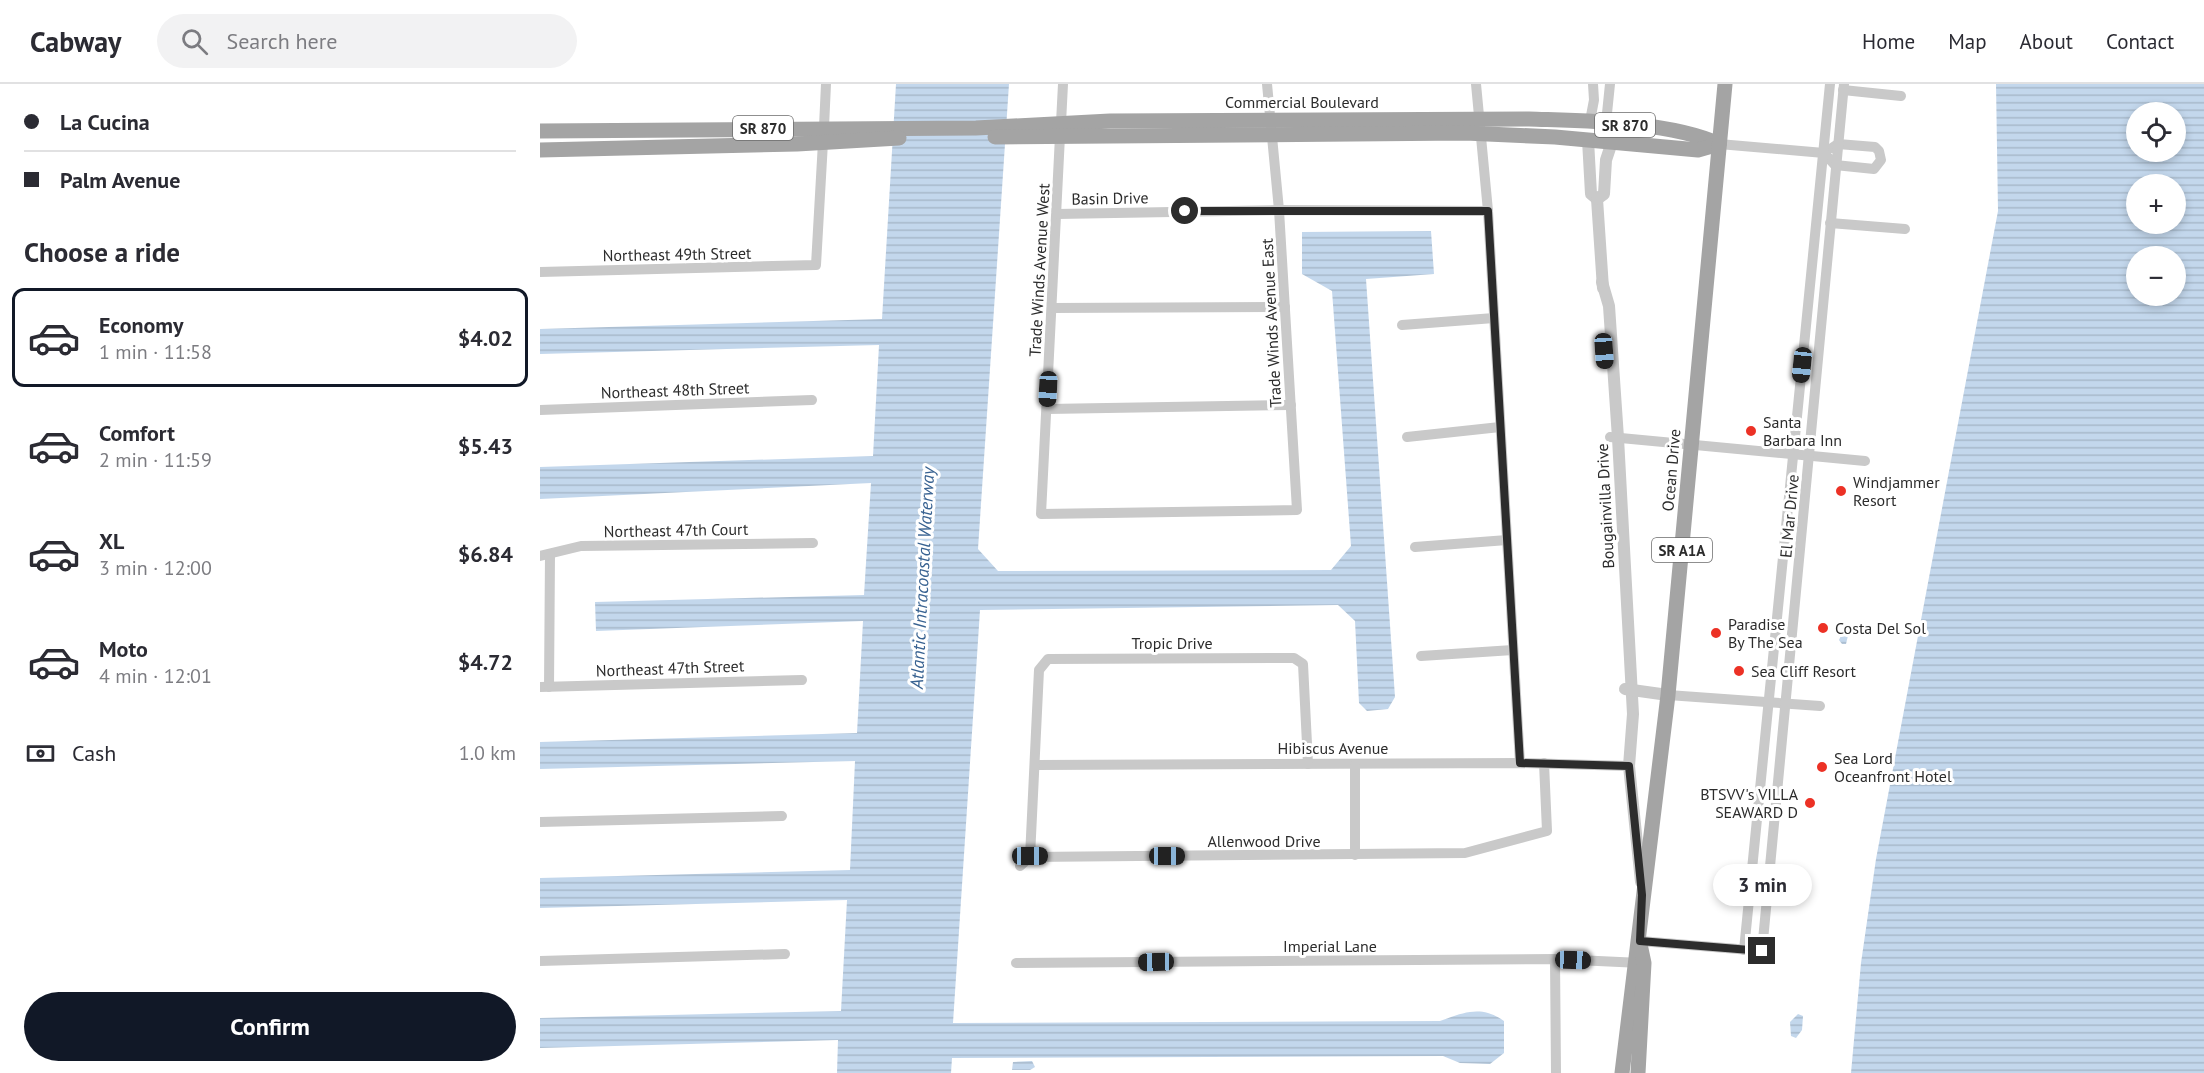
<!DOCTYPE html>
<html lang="en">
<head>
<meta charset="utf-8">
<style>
	:root { --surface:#fff; --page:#f2f2f3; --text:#2b2b33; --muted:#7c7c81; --line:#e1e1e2; --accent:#111827 }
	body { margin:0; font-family:"PT Sans",sans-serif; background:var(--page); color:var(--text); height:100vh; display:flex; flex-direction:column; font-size:22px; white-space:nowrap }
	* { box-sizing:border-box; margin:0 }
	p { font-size:20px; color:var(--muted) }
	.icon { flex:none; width:33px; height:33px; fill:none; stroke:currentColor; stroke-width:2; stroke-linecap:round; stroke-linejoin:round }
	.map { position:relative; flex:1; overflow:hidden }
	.panel { display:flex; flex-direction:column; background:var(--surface); width:540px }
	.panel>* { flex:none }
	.banner { display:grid; align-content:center; height:132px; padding:0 24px; background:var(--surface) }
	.fabs { position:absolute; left:1586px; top:18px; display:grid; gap:12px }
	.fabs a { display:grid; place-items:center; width:60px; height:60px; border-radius:50%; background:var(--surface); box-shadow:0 3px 9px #0003; font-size:30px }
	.end { position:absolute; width:27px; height:27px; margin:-14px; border:8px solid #2c2c2c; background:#fff; box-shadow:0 0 0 3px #fff }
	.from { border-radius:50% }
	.bubble { position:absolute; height:42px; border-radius:21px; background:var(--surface); box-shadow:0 3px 9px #0003; font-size:20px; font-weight:700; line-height:42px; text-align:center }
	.car { position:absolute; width:18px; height:36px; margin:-18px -9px; border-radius:8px; box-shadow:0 0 4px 2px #0007; background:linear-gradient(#222 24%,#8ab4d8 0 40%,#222 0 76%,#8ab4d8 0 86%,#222 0) }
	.banner b { display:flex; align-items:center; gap:21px; height:57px; font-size:22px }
	.banner b+b { border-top:2px solid var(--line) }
	.banner i { width:15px; height:15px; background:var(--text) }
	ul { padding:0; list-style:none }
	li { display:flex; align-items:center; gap:18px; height:99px; margin:0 12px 9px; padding:0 12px; border:3px solid transparent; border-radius:12px }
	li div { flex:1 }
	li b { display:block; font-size:22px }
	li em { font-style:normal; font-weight:700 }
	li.active { border-color:var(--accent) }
	li>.icon { width:54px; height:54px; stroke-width:1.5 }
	h2 { padding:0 24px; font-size:27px; line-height:72px }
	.pay { display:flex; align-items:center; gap:15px; height:66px; padding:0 24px; font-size:22px }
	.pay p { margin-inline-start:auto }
	.action { display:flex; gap:12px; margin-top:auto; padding:12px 24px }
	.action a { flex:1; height:69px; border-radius:36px; background:var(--accent); color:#fff; font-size:24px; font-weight:700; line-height:69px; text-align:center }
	header { display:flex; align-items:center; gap:36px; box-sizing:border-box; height:84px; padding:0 30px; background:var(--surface); border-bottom:2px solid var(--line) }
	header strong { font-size:28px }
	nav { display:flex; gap:33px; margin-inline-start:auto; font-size:21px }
	.search { width:420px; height:54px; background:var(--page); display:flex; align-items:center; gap:15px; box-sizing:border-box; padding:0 21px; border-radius:33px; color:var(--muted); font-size:22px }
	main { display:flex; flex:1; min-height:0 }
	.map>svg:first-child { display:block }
	.water { fill:url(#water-rules); fill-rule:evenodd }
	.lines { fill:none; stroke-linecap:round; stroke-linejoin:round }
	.minor { stroke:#c9c9c9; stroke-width:10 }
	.tertiary { stroke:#c9c9c9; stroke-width:12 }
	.primary { stroke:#a4a4a4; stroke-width:15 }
	.route { stroke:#2c2c2c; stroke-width:8 }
	.poi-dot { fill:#ec3125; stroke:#fff; stroke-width:2 }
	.labels { text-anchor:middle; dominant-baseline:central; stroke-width:6; stroke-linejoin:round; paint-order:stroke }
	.shield { fill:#fff; stroke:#6b6b6b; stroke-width:1.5 }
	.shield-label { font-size:15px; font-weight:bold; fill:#2c2c2c }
	.street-label { font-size:16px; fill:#2c2c2c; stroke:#fff }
	.poi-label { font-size:16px; fill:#2c2c2c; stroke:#fff; text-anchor:start }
	.water-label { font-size:18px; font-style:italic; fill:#386291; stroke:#fff }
</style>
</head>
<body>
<header>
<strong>Cabway</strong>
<div class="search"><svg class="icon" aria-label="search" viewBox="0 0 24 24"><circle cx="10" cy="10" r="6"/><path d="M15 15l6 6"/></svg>Search here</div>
<nav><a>Home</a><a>Map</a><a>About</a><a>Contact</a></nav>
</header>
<main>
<section class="panel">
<div class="banner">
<b><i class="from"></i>La Cucina</b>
<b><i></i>Palm Avenue</b>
</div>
<h2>Choose a ride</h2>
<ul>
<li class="active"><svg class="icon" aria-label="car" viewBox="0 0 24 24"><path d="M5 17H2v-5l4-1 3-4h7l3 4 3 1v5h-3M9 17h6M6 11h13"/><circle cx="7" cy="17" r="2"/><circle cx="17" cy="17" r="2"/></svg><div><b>Economy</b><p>1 min · 11:58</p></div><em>$4.02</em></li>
<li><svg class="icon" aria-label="car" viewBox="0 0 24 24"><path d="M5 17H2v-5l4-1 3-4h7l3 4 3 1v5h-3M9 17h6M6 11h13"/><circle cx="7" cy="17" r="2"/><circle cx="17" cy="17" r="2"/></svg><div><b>Comfort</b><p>2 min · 11:59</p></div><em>$5.43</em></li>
<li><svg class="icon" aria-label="car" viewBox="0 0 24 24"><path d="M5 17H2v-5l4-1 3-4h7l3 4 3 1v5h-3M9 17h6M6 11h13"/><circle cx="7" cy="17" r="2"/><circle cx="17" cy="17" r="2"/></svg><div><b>XL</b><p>3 min · 12:00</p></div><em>$6.84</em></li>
<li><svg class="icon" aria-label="car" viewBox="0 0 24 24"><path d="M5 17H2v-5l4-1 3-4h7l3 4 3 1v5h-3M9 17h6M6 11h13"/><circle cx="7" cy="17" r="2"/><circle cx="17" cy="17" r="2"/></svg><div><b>Moto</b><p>4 min · 12:01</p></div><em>$4.72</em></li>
</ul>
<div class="pay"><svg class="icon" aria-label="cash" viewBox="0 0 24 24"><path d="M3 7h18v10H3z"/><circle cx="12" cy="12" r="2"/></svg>Cash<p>1.0 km</p></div>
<div class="action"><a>Confirm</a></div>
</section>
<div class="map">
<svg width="1664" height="989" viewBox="0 0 1664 989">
	<defs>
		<pattern id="water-rules" width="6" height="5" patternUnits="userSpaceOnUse" patternTransform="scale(1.5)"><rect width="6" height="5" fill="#c3d7ec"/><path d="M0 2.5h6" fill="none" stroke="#a8b9cb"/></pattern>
	</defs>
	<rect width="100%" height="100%" fill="#fff"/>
	<g class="water">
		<path d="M 356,0 L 469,0 L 438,465 L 458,487 L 791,486 L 811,462 L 792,207 L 762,190 L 762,148 L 891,147 L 894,190 L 826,195 L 855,613 L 848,625 L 827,627 L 819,619 L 815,537 L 798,521 L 440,526 L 413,939 L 900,937 C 924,928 942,921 964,937 L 964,969 L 950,980 L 920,979 L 903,972 L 412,974 L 411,989 L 297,989 L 298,956 L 0,964 L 0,934 L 301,927 L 307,816 L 0,824 L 0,794 L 310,786 L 315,677 L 0,685 L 0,658 L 317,649 L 323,537 L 56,547 L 55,518 L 324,511 L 331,399 L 0,415 L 0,383 L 333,372 L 339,261 L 0,270 L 0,245 L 342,235 Z"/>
		<path d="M 1456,0 L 1664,0 L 1664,989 L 1311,989 L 1321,879 L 1336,775 L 1458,127 ZM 1596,28 L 1635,28 L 1635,68 L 1596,68 ZM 1596,100 L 1635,100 L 1635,140 L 1596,140 ZM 1596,172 L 1635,172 L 1635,212 L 1596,212 Z"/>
		<polygon points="1306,541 1310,543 1306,560 1302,560 1299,556"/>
		<polygon points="1258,930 1263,932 1262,946 1256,954 1251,952 1250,938"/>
		<polygon points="492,977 495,983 490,986 472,986 473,978"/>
	</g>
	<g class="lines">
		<g class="minor">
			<polyline points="936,0 948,127 980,679"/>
			<polyline points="1303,6 1361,12"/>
			<polyline points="1050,37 1054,16 1053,0"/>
			<polyline points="521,39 523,0"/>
			<polyline points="1066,39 1070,0"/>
			<polyline points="284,43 286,0"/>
			<polyline points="520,52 501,430 757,426 739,126 727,0"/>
			<polyline points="1179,60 1284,69 1295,81 1334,85 1341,76 1339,67 1335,63 1298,60 1292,64"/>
			<polyline points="517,130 739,126 948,127"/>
			<polyline points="1290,139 1365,145"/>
			<polyline points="0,188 276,181 283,58"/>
			<polyline points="512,224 745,223"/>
			<polyline points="862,241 954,234"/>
			<polyline points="507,325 751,321"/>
			<polyline points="0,326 272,316"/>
			<polyline points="867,353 960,343"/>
			<polyline points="1070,353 1325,377"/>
			<polyline points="875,463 967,456"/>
			<polyline points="0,472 41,462 273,459"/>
			<polyline points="881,572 973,566"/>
			<polyline points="0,603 262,596"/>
			<polyline points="9,603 10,470"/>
			<polyline points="1128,611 1280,622"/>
			<polyline points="496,681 980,679 1089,682"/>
			<polyline points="815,681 815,771"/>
			<polyline points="0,738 242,732"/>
			<polyline points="490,773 499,586 508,575 754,574 763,580 768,680"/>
			<polyline points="480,782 490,773 925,769 1007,747 1004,679"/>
			<polyline points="1100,857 1222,867 1304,0"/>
			<polyline points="1204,866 1290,0"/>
			<polyline points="1015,875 1016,989"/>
			<polyline points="0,877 245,870"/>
			<polyline points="476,879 1015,875 1101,879"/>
		</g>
		<g class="tertiary">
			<polyline points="1048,56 1051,110 1057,115"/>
			<polyline points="1057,115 1063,204"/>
			<polyline points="1057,115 1064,110 1066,76 1072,58"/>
			<polyline points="1062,198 1069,222 1078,354 1093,630 1089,682 1101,798"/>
			<polyline points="1085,605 1128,611"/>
		</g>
		<g class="primary">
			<path d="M 0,47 L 436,44 L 570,37 L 989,35 C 1046,37 1128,37 1179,60"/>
			<polyline points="455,53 925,49 1015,53 1158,66 1179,60"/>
			<polyline points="0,66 257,60 359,54"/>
			<polyline points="1082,989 1128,611 1185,0"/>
			<polyline points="1098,989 1104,879 1100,860"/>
		</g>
	</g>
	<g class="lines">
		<polyline class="route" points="645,127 948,127 980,679 1089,682 1102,811 1100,857 1222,867"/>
	</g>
	<g class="poi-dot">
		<circle cx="1211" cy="347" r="6"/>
		<circle cx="1301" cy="407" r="6"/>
		<circle cx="1283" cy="544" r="6"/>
		<circle cx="1176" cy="549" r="6"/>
		<circle cx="1199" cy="587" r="6"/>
		<circle cx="1282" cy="683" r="6"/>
		<circle cx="1270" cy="719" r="6"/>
	</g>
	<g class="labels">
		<g class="shield">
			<rect x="1055" y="29" width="60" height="24" rx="4.5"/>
			<rect x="193" y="32" width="60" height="24" rx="4.5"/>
			<rect x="1112" y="454" width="60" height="24" rx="4.5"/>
		</g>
		<g class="shield-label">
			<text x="1085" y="41">SR 870</text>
			<text x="223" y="44">SR 870</text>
			<text x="1142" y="466">SR A1A</text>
		</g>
		<g class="street-label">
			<text x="762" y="18">Commercial Boulevard</text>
			<text transform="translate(570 114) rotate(-1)">Basin Drive</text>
			<text transform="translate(137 170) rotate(-1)">Northeast 49th Street</text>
			<text transform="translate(499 186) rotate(-87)">Trade Winds Avenue West</text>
			<text transform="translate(731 239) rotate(-93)">Trade Winds Avenue East</text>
			<text transform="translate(135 306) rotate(-2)">Northeast 48th Street</text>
			<text transform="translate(1131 386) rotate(-85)">Ocean Drive</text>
			<text transform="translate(1065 422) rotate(-93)">Bougainvilla Drive</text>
			<text transform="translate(1249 432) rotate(-85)">El Mar Drive</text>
			<text transform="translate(136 446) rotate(-1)">Northeast 47th Court</text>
			<text x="632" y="559">Tropic Drive</text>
			<text transform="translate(130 584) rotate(-2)">Northeast 47th Street</text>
			<text x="793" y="664">Hibiscus Avenue</text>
			<text x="724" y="757">Allenwood Drive</text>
			<text x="790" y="862">Imperial Lane</text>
		</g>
		<g class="poi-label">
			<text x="1223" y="338">Santa<tspan x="1223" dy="18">Barbara Inn</tspan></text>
			<text x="1313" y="398">Windjammer<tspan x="1313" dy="18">Resort</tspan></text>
			<text x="1188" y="540">Paradise<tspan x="1188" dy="18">By The Sea</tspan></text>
			<text x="1295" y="544">Costa Del Sol</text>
			<text x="1211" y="587">Sea Cliff Resort</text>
			<text x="1294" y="674">Sea Lord<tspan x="1294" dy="18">Oceanfront Hotel</tspan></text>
			<text x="1258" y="710" text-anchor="end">BTSVV's VILLA<tspan x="1258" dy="18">SEAWARD D</tspan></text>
		</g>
		<g class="water-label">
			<text transform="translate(382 494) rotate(-87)">Atlantic Intracoastal Waterway</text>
		</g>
	</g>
</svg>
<div class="fabs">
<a><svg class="icon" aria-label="locate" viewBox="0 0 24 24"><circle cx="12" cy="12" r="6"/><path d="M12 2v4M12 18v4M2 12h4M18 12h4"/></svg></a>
<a>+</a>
<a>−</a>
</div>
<i class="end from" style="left:645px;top:127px"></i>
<i class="end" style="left:1222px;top:867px"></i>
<div class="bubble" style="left:1173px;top:780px;width:99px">3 min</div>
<i class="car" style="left:1064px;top:267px;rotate:176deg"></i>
<i class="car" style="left:1262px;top:281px;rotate:186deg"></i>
<i class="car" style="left:508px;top:305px;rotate:183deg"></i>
<i class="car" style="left:490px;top:772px;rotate:90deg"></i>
<i class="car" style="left:627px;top:772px;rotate:90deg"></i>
<i class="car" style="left:1033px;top:876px;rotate:92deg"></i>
<i class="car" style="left:616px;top:878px;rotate:269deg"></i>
</div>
</main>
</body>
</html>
